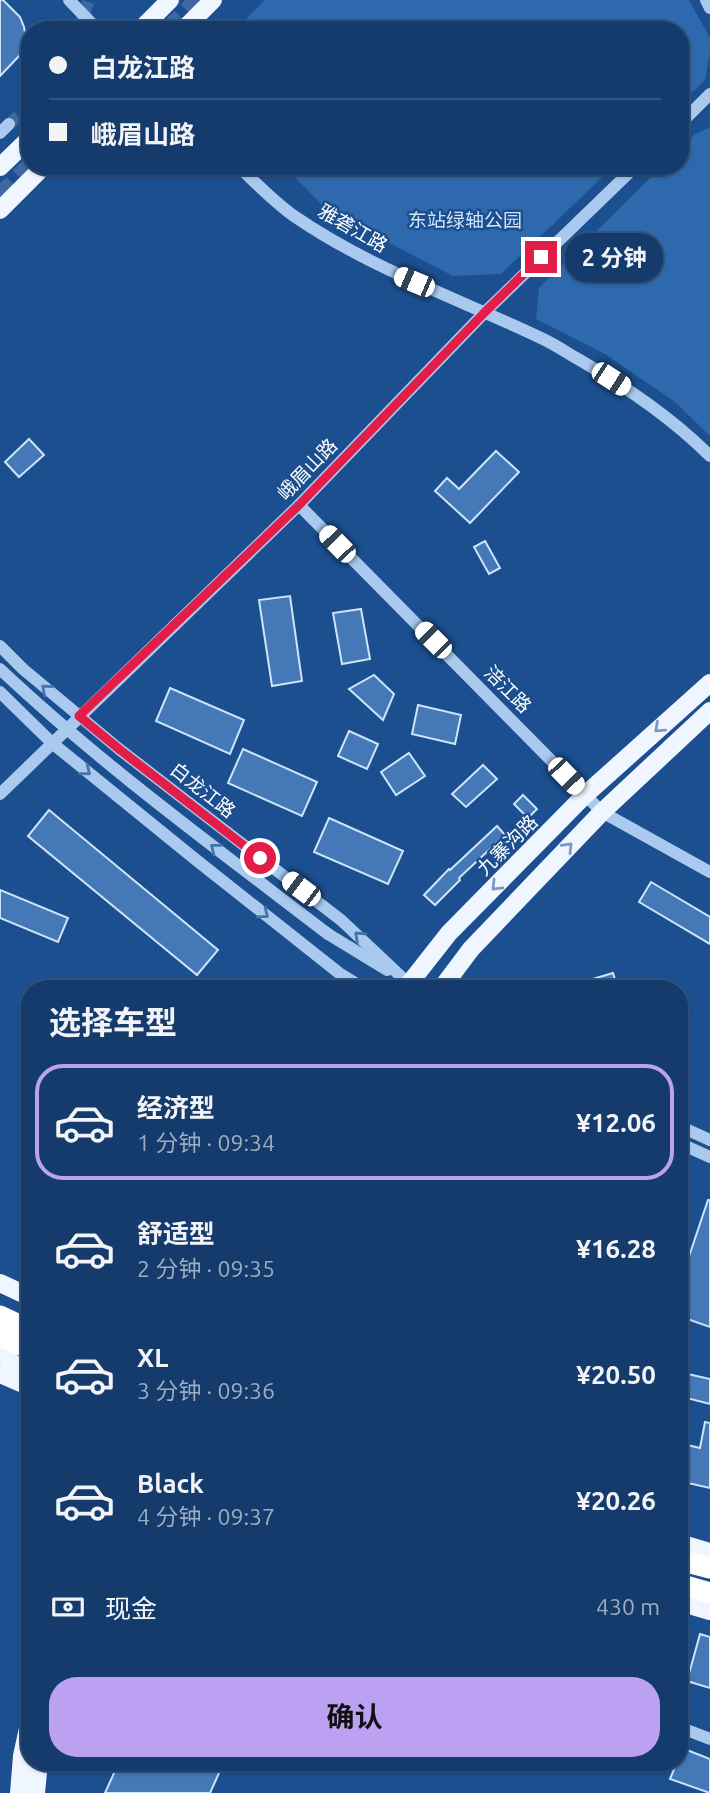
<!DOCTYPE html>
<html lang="zh">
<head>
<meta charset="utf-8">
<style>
	:root { --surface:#143b6b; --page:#214673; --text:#f1f3f6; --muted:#9dadc1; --line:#33557e; --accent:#bca0f2 }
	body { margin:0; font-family:Ubuntu,"Noto Sans SC",sans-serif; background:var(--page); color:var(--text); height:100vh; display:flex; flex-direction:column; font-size:26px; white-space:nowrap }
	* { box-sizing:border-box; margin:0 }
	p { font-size:23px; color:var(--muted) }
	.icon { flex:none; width:38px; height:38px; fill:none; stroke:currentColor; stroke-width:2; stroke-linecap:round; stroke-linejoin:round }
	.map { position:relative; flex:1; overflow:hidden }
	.panel { position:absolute; left:21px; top:980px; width:667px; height:791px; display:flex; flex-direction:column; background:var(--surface); border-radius:28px; box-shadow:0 2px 5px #0004,0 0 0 2px var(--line) }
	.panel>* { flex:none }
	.banner { position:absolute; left:21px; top:21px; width:668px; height:154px; border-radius:28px; box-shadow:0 2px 5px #0004,0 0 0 2px var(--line); display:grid; align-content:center; height:154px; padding:0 28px; background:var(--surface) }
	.end { position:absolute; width:32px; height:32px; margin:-16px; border:9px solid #e11d48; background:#fff; box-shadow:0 0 0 4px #fff }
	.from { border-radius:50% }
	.bubble { position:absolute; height:49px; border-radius:24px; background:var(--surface); box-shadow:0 2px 5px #0004,0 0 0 2px var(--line); font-size:23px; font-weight:700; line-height:49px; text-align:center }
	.car { position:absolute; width:21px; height:42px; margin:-21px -10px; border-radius:9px; box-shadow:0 0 5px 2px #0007; background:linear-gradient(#fff 24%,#345 0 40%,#fff 0 76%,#345 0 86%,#fff 0) }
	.banner b { display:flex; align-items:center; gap:24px; height:66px; font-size:26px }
	.banner b+b { border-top:2px solid var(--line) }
	.banner i { width:18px; height:18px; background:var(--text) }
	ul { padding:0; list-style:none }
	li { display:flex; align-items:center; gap:21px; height:116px; margin:0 14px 10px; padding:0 14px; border:4px solid transparent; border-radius:28px }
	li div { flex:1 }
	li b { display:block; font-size:26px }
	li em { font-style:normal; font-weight:700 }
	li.current { border-color:var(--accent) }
	li>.icon { width:63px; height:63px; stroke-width:1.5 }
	h2 { padding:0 28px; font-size:32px; line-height:84px }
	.pay { display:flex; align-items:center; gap:18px; height:77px; padding:0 28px; font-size:26px }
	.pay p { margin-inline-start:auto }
	.action { display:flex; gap:14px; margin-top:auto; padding:14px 28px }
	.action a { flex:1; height:80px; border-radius:28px; background:var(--accent); color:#111; font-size:28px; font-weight:700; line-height:80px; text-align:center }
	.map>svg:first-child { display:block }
	.green { fill:#2e69ad }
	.building { fill:#4478b7; stroke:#cfe3fa; stroke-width:2 }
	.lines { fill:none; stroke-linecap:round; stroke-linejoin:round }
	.minor-tunnel { stroke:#3d69a0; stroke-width:12; stroke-dasharray:12 6; stroke-linecap:butt }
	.major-tunnel { stroke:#3d69a0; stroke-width:18; stroke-dasharray:18 9; stroke-linecap:butt }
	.minor { stroke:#a9c9ee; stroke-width:12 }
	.major { stroke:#f0f6ff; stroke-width:18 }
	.highway { stroke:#fff; stroke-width:21 }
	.minor-bridge { stroke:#a9c9ee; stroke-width:12 }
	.oneway { stroke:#4674ac }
	.oneway2 { stroke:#7b9ac1 }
	.route { stroke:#e11d48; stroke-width:9 }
	.labels { text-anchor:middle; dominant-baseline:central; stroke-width:5; stroke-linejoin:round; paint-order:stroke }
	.park-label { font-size:19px; fill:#cfe3fa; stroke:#1b4f8f }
	.street-label { font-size:19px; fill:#fff; stroke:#1b4f8f }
</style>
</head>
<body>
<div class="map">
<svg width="710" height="1793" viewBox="0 0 710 1793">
	<rect width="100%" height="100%" fill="#1b4f8f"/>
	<g class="green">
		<polygon points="265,0 689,0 710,38 710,52 705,80 681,103 681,30 235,30"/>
		<polygon points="710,127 710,436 675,402 605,354 536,319 539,288 662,166 681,166 681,148 695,134"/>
		<polygon points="284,166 614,166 501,274 453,276 328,211"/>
	</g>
	<g class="building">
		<polygon points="0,0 3,0 20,17 24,27 26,38 22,53 0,76"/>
		<polygon points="29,439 44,455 19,477 5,462"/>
		<polygon points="496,451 519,472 470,523 435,491 447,478 459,489"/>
		<polygon points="485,541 500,568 489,574 474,547"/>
		<polygon points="290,596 302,681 272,686 259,600"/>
		<polygon points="361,609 370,659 342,664 333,613"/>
		<polygon points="374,675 394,694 383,720 349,689"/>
		<polygon points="170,688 244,720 230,754 156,721"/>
		<polygon points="418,705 461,715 455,744 412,734"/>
		<polygon points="349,731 378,744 367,769 338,756"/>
		<polygon points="243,749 317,782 302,816 228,783"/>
		<polygon points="409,753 425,776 396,795 381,772"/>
		<polygon points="483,765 497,779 466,807 452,794"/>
		<polygon points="523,795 537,809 528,818 514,804"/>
		<polygon points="49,810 218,950 197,975 28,836"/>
		<polygon points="329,818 403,851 388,884 314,852"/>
		<polygon points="497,826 505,835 459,878 460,880 435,905 424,895 449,869 450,870"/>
		<polygon points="651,882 710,917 710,944 639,902"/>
		<polygon points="0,890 68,918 58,942 0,918"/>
		<polygon points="613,973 618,989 597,989 593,979"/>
		<polygon points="708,1200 710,1200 710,1327 679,1316 679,1286"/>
		<polygon points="679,1372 710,1379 710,1404 679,1396"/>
		<polygon points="705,1422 710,1423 710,1488 679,1481 679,1443 700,1448"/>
		<polygon points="700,1634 710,1637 710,1688 687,1681"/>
		<polygon points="682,1748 710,1759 710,1793 670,1779 677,1762 679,1762 679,1757"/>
		<polygon points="119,1762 224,1762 210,1793 105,1793"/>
	</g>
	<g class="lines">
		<g class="minor-tunnel">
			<polyline points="78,30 89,0"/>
			<polyline points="9,124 30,106"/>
		</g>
		<g class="major-tunnel">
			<polyline points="168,30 198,0"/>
			<polyline points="0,196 30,166"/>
		</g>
		<g class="minor">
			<polyline points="69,0 98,30"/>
			<polyline points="706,0 710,8"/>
			<polyline points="681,123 710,94"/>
			<polyline points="0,133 9,124"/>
			<path d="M 238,166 C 256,183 274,202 294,216 C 371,269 457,298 541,338 C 554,344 566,352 578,359 C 625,386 671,417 710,456"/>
			<polyline points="299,505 602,812 710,872"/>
			<polyline points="0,646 23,669 119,749 341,920 408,983 417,989"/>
			<polyline points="0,692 52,743 195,859 339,973 365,989"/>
			<polyline points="0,794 299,505 485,312 636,166"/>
			<polyline points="328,934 387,970"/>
			<polyline points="679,1126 710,1140"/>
			<polyline points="679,1143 710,1157"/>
			<polyline points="679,1727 710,1739"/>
		</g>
		<g class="major">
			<polyline points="140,30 170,0"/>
			<polyline points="183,30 213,0"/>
			<polyline points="0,167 30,138"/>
			<polyline points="0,210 44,166"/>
			<polyline points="405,989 449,933 585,795 710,683"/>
			<polyline points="441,989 471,949 602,812 710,711"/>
			<polyline points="0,1283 30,1297"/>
			<polyline points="0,1353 30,1377"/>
			<polyline points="0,1374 30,1387"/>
			<polyline points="679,1543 710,1552"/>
			<polyline points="679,1602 710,1611"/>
			<polyline points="19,1793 22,1756 30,1719"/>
			<polyline points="36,1793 39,1762"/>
		</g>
		<g class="highway">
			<polyline points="0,1316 30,1330"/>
			<polyline points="0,1336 30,1349"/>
			<polyline points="679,1560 710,1568"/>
			<polyline points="679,1584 710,1593"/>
		</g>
		<path class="minor-bridge" d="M 0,669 C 102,765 216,848 328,934"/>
	</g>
	<defs><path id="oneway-chevron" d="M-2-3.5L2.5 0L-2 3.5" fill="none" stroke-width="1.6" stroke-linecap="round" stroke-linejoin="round" transform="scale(1.75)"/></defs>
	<g class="oneway">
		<use href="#oneway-chevron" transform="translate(46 689) rotate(-140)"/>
		<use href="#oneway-chevron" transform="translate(86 771) rotate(39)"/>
		<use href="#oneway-chevron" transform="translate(215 848) rotate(-142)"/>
		<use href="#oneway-chevron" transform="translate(264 914) rotate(38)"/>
		<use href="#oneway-chevron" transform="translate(359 936) rotate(-137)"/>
	</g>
	<g class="oneway2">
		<use href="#oneway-chevron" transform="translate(659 728) rotate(138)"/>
		<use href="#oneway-chevron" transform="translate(568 847) rotate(-46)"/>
		<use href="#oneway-chevron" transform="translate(496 886) rotate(135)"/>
	</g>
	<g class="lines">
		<polyline class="route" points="260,858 119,749 79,716 299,505 485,312 541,257"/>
	</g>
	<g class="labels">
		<g class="park-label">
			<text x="465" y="220">东站绿轴公园</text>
		</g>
		<g class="street-label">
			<text transform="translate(353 228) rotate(30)">雅砻江路</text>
			<text transform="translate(307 469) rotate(-46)">峨眉山路</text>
			<text transform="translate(508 689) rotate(45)">涪江路</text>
			<text transform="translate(203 790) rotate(38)">白龙江路</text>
			<text transform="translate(507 845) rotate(-45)">九寨沟路</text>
		</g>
	</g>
</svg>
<i class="end from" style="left:260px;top:858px"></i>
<i class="end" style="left:541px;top:257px"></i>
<div class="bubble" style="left:565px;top:233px;width:98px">2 分钟</div>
<i class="car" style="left:414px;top:282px;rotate:293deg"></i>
<i class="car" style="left:611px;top:379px;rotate:123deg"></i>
<i class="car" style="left:337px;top:544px;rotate:316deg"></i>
<i class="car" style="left:433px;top:640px;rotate:315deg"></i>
<i class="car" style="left:566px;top:776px;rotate:136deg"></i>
<i class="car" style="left:301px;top:889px;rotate:307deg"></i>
<div class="banner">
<b><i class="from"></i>白龙江路</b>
<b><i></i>峨眉山路</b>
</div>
<section class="panel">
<h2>选择车型</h2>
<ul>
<li class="current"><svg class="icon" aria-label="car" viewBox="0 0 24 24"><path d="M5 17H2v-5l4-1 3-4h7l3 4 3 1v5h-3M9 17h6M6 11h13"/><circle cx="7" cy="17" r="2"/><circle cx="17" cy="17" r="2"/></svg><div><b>经济型</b><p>1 分钟 · 09:34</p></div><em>¥12.06</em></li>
<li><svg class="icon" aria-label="car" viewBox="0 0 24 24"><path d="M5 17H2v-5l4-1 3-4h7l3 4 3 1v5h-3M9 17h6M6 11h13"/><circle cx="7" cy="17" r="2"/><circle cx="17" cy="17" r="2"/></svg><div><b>舒适型</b><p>2 分钟 · 09:35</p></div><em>¥16.28</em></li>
<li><svg class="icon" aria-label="car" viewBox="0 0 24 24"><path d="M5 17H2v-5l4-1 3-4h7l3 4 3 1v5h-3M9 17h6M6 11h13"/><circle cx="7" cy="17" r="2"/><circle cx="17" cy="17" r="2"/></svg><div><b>XL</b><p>3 分钟 · 09:36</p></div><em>¥20.50</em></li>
<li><svg class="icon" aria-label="car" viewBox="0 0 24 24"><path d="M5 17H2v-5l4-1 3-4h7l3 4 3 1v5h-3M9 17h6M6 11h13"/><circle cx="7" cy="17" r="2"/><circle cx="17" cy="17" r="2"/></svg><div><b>Black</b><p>4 分钟 · 09:37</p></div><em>¥20.26</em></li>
</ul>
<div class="pay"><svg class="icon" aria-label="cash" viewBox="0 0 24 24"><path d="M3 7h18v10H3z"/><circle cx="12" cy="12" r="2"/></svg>现金<p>430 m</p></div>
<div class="action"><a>确认</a></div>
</section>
</div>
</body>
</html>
